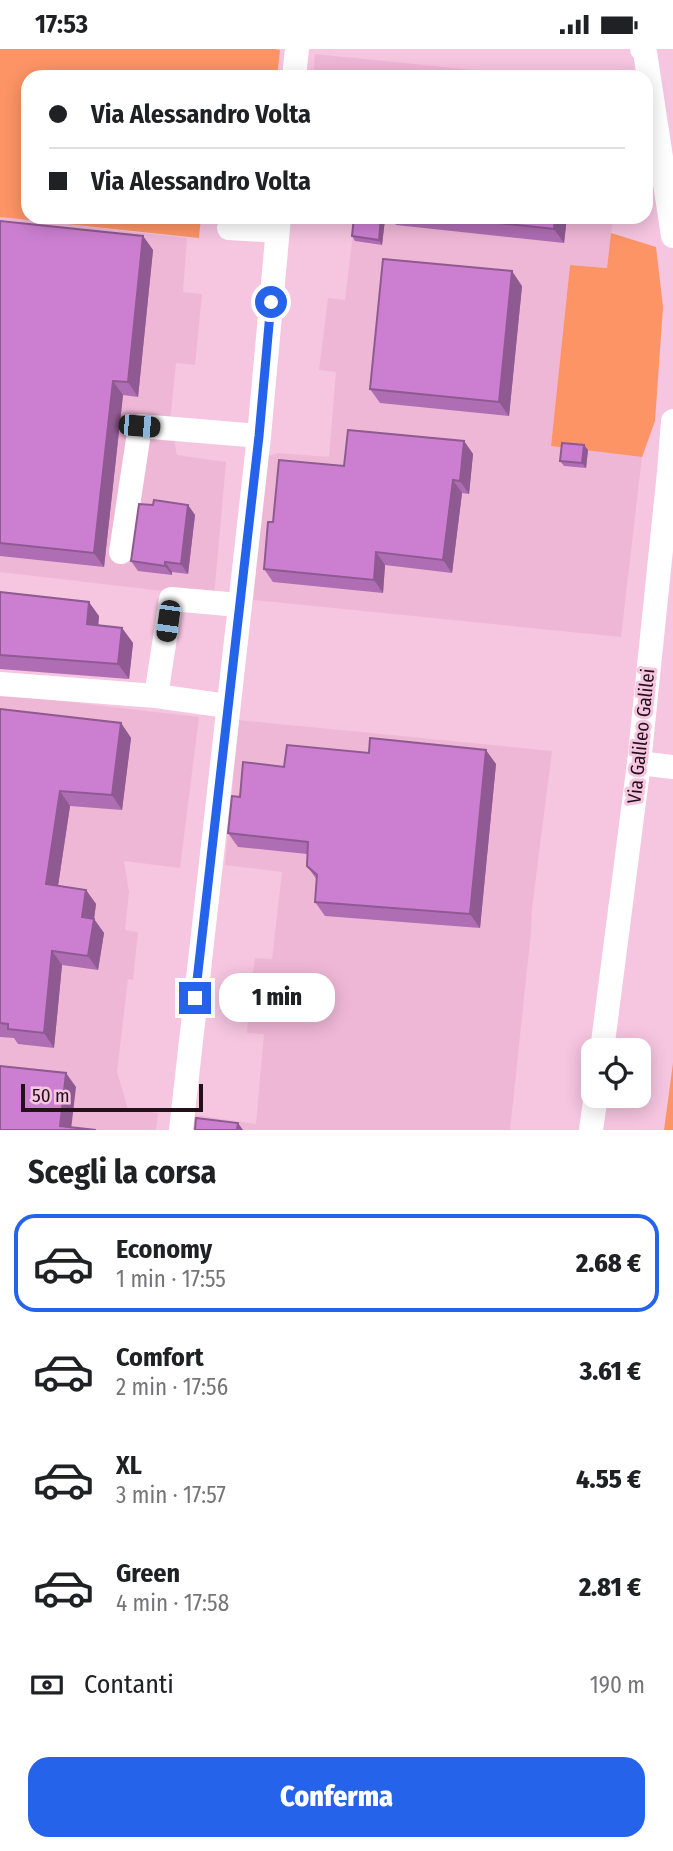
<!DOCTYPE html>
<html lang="it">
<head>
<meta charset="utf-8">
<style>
	:root { --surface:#fff; --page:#f2f2f2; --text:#202124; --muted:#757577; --line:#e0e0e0; --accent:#2563eb }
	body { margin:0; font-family:"Fira Sans Condensed",sans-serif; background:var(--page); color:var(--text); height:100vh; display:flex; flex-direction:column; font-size:26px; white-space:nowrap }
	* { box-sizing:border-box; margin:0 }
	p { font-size:23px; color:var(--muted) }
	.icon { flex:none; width:38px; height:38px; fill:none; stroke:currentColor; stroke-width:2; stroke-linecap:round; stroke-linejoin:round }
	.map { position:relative; height:1081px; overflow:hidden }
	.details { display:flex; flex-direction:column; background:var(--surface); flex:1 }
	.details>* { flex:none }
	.guide { position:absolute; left:21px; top:21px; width:632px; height:154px; border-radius:21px; box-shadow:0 4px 18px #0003; display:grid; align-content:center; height:154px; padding:0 28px; background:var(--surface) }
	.fabs { position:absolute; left:581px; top:989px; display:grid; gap:14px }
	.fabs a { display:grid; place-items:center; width:70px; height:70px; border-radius:14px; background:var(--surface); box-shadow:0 4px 18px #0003; font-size:35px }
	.scale { position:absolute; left:21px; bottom:18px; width:182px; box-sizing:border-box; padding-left:7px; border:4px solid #22111b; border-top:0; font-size:19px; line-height:24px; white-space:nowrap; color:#22111b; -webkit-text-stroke:5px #f6c5e0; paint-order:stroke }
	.end { position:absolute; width:32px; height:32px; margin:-16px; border:9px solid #2563eb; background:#fff; box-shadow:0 0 0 4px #fff }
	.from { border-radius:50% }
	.bubble { position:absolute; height:49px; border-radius:21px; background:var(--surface); box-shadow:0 4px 18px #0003; font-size:23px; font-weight:800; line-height:49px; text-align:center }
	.car { position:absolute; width:21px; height:42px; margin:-21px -10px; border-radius:9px; box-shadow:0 0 5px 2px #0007; background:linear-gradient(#222 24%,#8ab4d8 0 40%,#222 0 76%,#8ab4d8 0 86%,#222 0) }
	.guide b { display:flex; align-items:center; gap:24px; height:66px; font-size:26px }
	.guide b+b { border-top:2px solid var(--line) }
	.guide i { width:18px; height:18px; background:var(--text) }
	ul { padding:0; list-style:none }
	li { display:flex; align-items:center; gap:21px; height:98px; margin:0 14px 10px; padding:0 14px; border:4px solid transparent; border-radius:21px }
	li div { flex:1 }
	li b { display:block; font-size:26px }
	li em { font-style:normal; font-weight:800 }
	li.selected { border-color:var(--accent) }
	li>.icon { width:63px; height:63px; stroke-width:1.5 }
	h2 { padding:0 28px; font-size:32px; line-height:84px }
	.pay { display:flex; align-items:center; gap:18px; height:77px; padding:0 28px; font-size:26px }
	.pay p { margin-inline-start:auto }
	.primary-button { display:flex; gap:14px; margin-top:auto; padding:14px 28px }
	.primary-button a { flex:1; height:80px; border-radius:21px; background:var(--accent); color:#fff; font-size:28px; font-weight:800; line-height:80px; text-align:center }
	.status { display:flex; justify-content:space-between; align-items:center; height:49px; padding:0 35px; background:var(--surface); direction:ltr }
	.status svg { height:19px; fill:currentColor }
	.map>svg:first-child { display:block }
	.built { fill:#efb7d6 }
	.green { fill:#fd9465 }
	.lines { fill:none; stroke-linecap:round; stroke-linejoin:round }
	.minor { stroke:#fff; stroke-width:24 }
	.wall { fill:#af6db4 }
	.shaded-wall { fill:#8f5992 }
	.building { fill:#cc7fd1; stroke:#8f5992; stroke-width:2 }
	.route { stroke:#2563eb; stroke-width:9 }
	.labels { text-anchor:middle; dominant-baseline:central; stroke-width:6; stroke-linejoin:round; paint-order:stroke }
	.street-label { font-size:19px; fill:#22111b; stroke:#f6c5e0 }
</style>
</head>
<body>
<div class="status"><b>17:53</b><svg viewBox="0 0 49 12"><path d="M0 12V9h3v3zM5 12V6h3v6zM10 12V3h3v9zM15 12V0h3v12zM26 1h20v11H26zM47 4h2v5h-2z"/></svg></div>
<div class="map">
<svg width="673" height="1081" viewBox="0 0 673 1081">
	<rect width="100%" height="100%" fill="#f6c5e0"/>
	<g class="built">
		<polygon points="315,5 543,28 313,28"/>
		<polygon points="0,168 187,189 183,243 202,245 195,316 176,314 170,372 177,406 226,413 214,548 0,523"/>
		<polygon points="355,168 613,168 607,219 570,216 551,397 642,408 621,588 253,551 268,407 278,404 329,408 336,323 319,321 328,249 345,251"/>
		<polygon points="0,645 199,668 180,819 124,812 129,843 125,881 138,883 133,931 128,930 117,1023 128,1060 158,1064 156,1081 0,1081"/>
		<polygon points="239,671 552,702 532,859 531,883 510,1081 193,1081 195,1066 256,1075 264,985 247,984 249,954 255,909 272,910 282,823 225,816"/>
	</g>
	<g class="green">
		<polygon points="0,0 275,0 280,1 277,28 28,28 28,168 201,168 199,189 0,168"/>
		<polygon points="611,184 656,198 663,258 655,372 642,408 551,397 570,216 607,219"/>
		<polygon points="673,1014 673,1081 664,1081"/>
	</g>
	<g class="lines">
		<g class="minor">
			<polyline points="642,0 645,3 673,187"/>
			<polyline points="294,28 297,0"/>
			<polyline points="229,179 277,182"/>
			<polyline points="121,503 140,377 259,387"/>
			<polyline points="0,635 156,647 171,550 239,556"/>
			<polyline points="156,647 227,657"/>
			<polyline points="639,714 673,718"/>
			<polyline points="602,1001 639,714 669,423 673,372"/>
			<polyline points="181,1081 259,387 279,168"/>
			<polyline points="591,1081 596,1046"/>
		</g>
	</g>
	<g class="wall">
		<polygon points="354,168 383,168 385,170 382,196 355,192 352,187"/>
		<polygon points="390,168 567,168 564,194 396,176"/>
		<polygon points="0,172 143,187 153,201 138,348 123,346 104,518 0,507"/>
		<polygon points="522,237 509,367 380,354 370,340"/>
		<polygon points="464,392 473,405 469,445 462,444 452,524 385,516 383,544 273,533 264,520 273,473 344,417"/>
		<polygon points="584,396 588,401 586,419 564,417 560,412"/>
		<polygon points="153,456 188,456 195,466 188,525 172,523 172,526 138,522 131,512"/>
		<polygon points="0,543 99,567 98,577 122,579 133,594 129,630 0,620"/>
		<polygon points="0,660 121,674 131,689 122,761 70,757 58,837 86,841 96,855 94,870 104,884 98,921 62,916 54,999 18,995 14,989 0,988"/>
		<polygon points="369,704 496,715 480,879 325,867 315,853 317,831 307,817 307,805 238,798 228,784 240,748 284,718"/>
	</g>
	<g class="shaded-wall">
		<polygon points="381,168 383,168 385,170 382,196 379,191"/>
		<polygon points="555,168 567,168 564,194 554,180"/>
		<polygon points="143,187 153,201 138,348 128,333"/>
		<polygon points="512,222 522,237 509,367 499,353"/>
		<polygon points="113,332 123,346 104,518 94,504"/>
		<polygon points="464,392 473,405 469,445 460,432"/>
		<polygon points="584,396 588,401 586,419 582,414"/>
		<polygon points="453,431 462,444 452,524 443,511"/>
		<polygon points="188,456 195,466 188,525 181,515"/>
		<polygon points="376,503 385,516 383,544 374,531"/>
		<polygon points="165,513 172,523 172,526 165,517"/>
		<polygon points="89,553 99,567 97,590 87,575"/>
		<polygon points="122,579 133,594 129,630 118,615"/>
		<polygon points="121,674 131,689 122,761 112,746"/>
		<polygon points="486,701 496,715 480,879 470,865"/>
		<polygon points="60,742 70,757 56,850 46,835"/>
		<polygon points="86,841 96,855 94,870 104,884 98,921 88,907 82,868"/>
		<polygon points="52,902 62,916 54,999 44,984"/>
		<polygon points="66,1024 76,1038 71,1081 60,1077"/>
		<polygon points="238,1074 243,1081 237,1081"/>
	</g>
	<g class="building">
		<polygon points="354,168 381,168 379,191 352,187"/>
		<polygon points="444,168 555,168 554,180"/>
		<polygon points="0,172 143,187 128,333 113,332 94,504 0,494"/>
		<polygon points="383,210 512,222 499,353 370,340"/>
		<polygon points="348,381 464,392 460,432 453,431 443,511 376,503 374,531 264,520 268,473 273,473 279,411 344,417"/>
		<polygon points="562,394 584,396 582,414 560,412"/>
		<polygon points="154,451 188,456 181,515 165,513 165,517 131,512 139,455 153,456"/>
		<polygon points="0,543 89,553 87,575 122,579 118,615 0,606"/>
		<polygon points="0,660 121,674 112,746 60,742 46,835 86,841 82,868 94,870 88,907 52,902 44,984 8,980 8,975 0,974"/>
		<polygon points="370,689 486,701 470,865 315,853 317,826 307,817 308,793 228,784 232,747 240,748 243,713 284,718 287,696 369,704"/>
		<polygon points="0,1017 66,1024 60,1077 96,1081 0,1081"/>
		<polygon points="196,1069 238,1074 237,1081 195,1081"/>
	</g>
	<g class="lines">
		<polyline class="route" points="195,949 259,387 271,253"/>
	</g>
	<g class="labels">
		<g class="street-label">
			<text transform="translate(641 687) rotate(-84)">Via Galileo Galilei</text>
		</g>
	</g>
</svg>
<div class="fabs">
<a><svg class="icon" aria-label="locate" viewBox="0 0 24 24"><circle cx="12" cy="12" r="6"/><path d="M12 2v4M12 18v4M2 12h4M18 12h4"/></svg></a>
</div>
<div class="scale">50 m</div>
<i class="end from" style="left:271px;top:253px"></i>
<i class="end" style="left:195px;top:949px"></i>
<div class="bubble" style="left:219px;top:924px;width:116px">1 min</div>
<i class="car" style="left:139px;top:377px;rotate:95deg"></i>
<i class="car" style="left:168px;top:572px;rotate:188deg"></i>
<div class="guide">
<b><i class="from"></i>Via Alessandro Volta</b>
<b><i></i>Via Alessandro Volta</b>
</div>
</div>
<section class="details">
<h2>Scegli la corsa</h2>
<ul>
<li class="selected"><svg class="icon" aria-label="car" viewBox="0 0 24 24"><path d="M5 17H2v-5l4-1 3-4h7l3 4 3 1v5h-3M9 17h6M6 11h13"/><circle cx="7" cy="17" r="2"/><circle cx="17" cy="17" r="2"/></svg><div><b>Economy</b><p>1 min · 17:55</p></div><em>2.68 €</em></li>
<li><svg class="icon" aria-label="car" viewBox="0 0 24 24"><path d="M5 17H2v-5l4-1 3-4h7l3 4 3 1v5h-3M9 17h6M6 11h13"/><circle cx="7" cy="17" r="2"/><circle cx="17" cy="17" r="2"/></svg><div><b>Comfort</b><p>2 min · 17:56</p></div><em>3.61 €</em></li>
<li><svg class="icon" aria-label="car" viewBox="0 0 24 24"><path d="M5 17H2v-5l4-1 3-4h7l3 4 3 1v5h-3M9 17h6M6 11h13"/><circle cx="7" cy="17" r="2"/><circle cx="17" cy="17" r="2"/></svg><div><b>XL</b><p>3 min · 17:57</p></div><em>4.55 €</em></li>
<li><svg class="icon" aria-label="car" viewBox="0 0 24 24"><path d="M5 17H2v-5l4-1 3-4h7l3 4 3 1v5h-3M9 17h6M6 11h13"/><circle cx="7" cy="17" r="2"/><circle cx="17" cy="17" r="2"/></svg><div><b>Green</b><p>4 min · 17:58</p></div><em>2.81 €</em></li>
</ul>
<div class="pay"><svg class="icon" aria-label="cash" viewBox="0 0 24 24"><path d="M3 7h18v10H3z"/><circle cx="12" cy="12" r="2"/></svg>Contanti<p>190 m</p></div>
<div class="primary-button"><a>Conferma</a></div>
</section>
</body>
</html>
